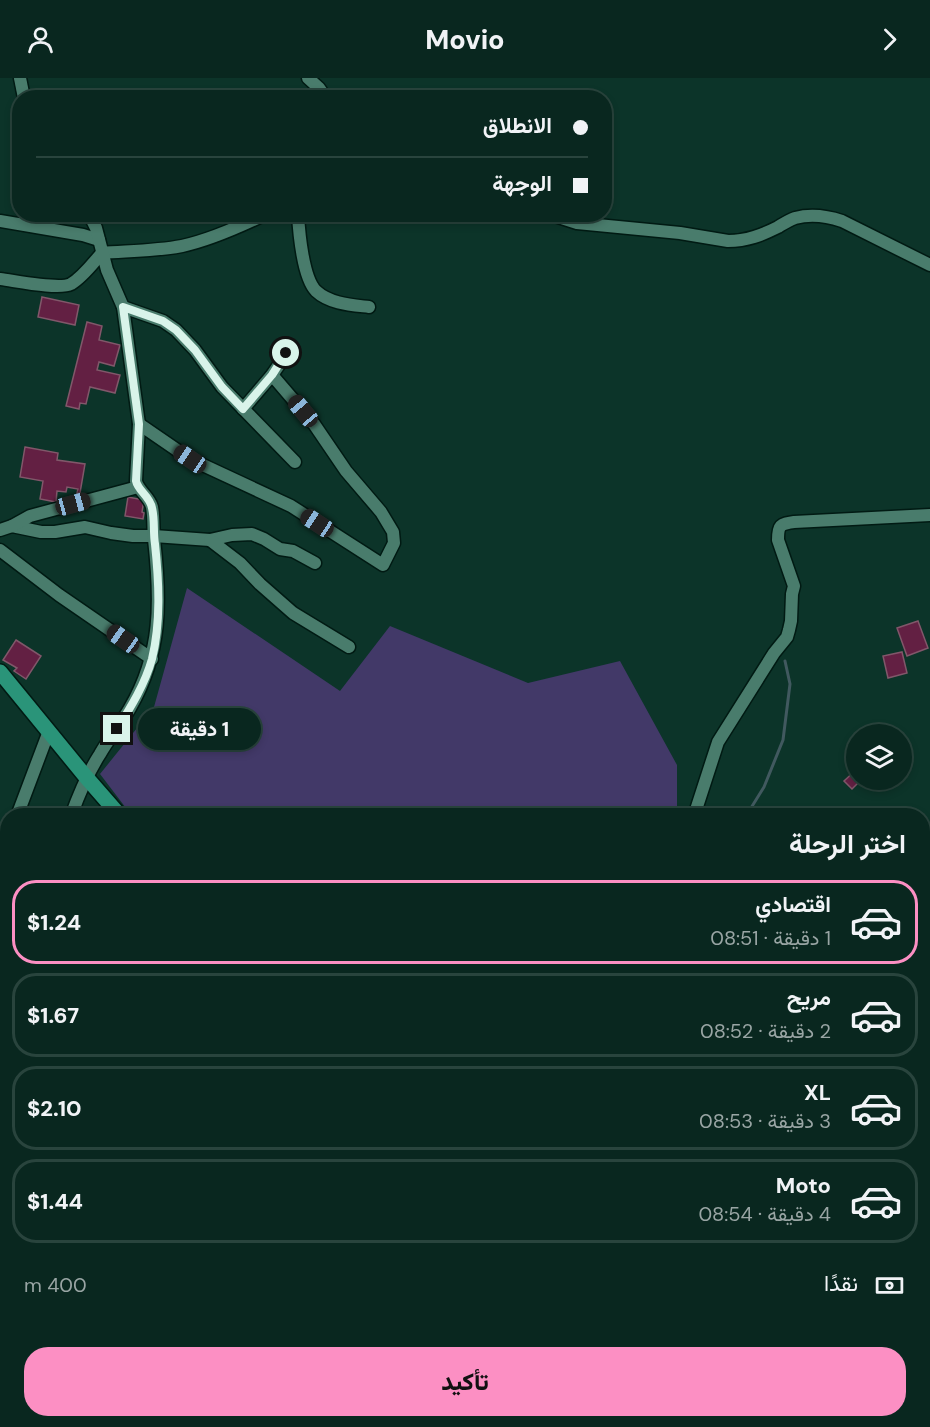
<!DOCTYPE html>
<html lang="ar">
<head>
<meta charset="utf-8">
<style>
	:root { --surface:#09271f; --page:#122f28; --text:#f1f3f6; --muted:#99a5a4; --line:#29443d; --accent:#fc8fc3 }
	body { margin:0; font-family:"DM Sans",Vazirmatn,sans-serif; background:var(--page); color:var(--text); direction:rtl; height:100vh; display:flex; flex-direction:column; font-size:22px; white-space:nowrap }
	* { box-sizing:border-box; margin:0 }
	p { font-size:20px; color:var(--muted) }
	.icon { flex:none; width:33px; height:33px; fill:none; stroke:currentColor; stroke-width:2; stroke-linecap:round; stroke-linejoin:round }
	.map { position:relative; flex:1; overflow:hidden; direction:ltr }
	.panel { position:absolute; left:0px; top:730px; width:930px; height:620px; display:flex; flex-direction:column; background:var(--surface); border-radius:24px 24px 0 0; box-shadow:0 3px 9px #0003,0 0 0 2px var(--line); direction:rtl }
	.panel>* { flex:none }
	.banner { position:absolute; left:12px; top:12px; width:600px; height:132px; border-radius:24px; box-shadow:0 3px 9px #0003,0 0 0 2px var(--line); direction:rtl; display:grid; align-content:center; height:132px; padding:0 24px; background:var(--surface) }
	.tools { position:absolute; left:846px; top:646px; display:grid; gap:12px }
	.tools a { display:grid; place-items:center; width:66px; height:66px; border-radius:50%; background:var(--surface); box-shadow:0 3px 9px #0003,0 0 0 2px var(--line); font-size:30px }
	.end { position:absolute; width:27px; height:27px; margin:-14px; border:8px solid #d9f4ea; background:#111; box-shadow:0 0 0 3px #111 }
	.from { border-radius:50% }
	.bubble { position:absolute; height:42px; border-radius:21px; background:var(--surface); box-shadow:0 3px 9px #0003,0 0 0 2px var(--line); font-size:20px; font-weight:800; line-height:42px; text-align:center; direction:rtl }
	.car { position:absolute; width:18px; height:36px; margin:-18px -9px; border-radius:8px; box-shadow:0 0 4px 2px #0007; background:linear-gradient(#222 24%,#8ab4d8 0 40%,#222 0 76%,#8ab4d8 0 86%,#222 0) }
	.banner b { display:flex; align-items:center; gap:21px; height:57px; font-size:22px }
	.banner b+b { border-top:2px solid var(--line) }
	.banner i { width:15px; height:15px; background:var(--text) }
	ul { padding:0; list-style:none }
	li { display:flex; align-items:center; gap:18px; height:84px; margin:0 12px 9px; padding:0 12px; border:3px solid var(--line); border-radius:24px }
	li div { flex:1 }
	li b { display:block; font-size:22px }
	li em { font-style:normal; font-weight:800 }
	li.on { border-color:var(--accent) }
	li>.icon { width:54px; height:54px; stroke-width:1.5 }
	h2 { padding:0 24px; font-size:27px; line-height:72px }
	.pay { display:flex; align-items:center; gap:15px; height:66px; padding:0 24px; font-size:22px }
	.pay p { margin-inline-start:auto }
	.cta { display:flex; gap:12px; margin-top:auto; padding:12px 24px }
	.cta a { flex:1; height:69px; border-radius:24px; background:var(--accent); color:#111; font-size:24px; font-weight:800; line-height:69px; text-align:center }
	header { display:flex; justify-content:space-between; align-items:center; height:78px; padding:0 24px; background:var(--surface); font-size:27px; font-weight:800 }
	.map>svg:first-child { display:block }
	.green { fill:#423968 }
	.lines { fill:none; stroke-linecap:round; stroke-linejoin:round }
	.stream { stroke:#41595f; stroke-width:3 }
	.building { fill:#632043; stroke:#81576a; stroke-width:1.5 }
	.minor-casing { stroke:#011a13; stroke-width:15 }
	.major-casing { stroke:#011a13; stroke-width:18 }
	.minor { stroke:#497c6c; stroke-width:12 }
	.major { stroke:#2a9479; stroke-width:15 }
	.route { stroke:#d9f4ea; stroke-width:8 }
</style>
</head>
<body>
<header><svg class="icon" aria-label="forward" viewBox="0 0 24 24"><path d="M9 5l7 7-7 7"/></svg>Movio<svg class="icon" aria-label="person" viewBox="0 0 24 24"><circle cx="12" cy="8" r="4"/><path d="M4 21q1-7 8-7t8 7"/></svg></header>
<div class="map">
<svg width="930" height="1349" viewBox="0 0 930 1349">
	<rect width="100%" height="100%" fill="#0c3429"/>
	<polygon class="green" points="187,510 340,613 390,548 528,605 620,583 677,687 677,738 132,738 100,696 154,629"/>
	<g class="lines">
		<g class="stream">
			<polyline points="746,738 764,709 783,662 790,606 785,583"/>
			<polyline points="0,863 8,861"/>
		</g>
	</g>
	<g class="building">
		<polygon points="42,219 79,227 75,247 38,239"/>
		<polygon points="87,244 102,248 99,262 120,267 114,288 99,284 97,292 120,297 115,315 90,309 86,326 80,325 79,331 66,328"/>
		<polygon points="25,369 58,375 57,382 85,386 80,415 77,415 78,411 67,409 66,414 57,413 56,424 40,421 43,403 20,399"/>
		<polygon points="128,419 144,422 142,434 144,435 143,441 125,438"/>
		<polygon points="918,543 928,570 907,578 897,550"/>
		<polygon points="16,562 41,578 26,601 14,593 17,590 3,582"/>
		<polygon points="902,574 907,595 888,600 883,578"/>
		<polygon points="856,692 856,702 861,702 852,711 844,703"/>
		<polygon points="930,793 930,824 929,824 922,806 922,795"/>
	</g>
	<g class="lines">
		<g class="minor-casing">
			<g id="minor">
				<polyline points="20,0 24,20"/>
				<polyline points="308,0 319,10 326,20"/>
				<path d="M 298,136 C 299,155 303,200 316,213 C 330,226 352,227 369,229"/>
				<path d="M 549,136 L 577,145 L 680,155 L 728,163 C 747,163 762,157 778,149 C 783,146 789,142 795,140 C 810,136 827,138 842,143 L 930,187"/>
				<polyline points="0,143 83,157 99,162"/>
				<path d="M 0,201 C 16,203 59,212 71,206 C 83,199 93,185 102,175 C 128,173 156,173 182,168 C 210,162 239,149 266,136"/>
				<polyline points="123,229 163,243 176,252 195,272 222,309 295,384"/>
				<polyline points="243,331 272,297 287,275"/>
				<polyline points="139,346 190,381 291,428 383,487 394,465 393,454 381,434 346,393 314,346 272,297"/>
				<polyline points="12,448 41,454 55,454 85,449 111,455 133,458 154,458 210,462 232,457 252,456 264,461 280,471 293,473 315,485"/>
				<polyline points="0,452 12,448 30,438 138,409"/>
				<polyline points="210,462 240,485 260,506 293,535 349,569"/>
				<polyline points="0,472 59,517 152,581"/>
				<polyline points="17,738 49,653"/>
				<path d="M 71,738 C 79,716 87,696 100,676 C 109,660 121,646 130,630 C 162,575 161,523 154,461 C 153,451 154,440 152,429 C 149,418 138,413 136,403 L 139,346 L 123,229 L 107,192 L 96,150 L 89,136"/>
				<path d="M 694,738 L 718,664 L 774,575 L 787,559 L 789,552 L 791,543 L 792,516 L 794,508 L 778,462 C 778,447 780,446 794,444 L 930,437"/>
				<polyline points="0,791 8,767"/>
				<polyline points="0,826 8,827"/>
				<polyline points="0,1007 8,1009"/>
				<polyline points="922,1030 930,1029"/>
				<polyline points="922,1047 930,1058"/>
				<polyline points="0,1132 8,1129"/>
				<polyline points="0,1227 8,1228"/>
				<polyline points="922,1276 930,1235"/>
				<polyline points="585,1342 605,1349"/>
				<polyline points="70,1349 76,1342"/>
				<polyline points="335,1349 338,1342"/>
				<polyline points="756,1349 761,1342"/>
				<polyline points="910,1349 911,1342"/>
			</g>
		</g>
		<g class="major-casing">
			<g id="major">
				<polyline points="0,594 86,699 120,738"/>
				<polyline points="922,1191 930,1194"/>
			</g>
		</g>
		<use href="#minor" class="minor"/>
		<use href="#major" class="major"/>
	</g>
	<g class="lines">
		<path class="route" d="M 117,651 C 131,629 145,606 152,581 C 161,544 159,504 155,466 C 153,454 155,442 152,430 C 150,418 138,413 136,403 L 139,346 L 123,229 L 163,243 L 176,252 L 195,272 L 222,309 L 243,331 L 272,297 L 286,275"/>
	</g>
</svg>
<div class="tools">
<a><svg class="icon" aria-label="layers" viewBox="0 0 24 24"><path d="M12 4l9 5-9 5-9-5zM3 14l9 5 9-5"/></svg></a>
</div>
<i class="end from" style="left:286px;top:275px"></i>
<i class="end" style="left:117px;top:651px"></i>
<div class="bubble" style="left:138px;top:630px;width:123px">1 دقيقة</div>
<i class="car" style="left:303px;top:333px;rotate:320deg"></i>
<i class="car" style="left:190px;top:381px;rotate:304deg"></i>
<i class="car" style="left:73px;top:426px;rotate:75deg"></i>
<i class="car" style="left:317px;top:445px;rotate:303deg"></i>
<i class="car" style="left:123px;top:561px;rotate:305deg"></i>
<div class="banner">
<b><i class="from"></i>الانطلاق</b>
<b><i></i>الوجهة</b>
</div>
<section class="panel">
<h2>اختر الرحلة</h2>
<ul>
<li class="on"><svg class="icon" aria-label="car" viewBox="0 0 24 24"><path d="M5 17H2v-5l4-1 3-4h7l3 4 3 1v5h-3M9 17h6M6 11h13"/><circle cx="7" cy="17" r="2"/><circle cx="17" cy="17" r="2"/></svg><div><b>اقتصادي</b><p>1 دقيقة · 08:51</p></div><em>$1.24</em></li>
<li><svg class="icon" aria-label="car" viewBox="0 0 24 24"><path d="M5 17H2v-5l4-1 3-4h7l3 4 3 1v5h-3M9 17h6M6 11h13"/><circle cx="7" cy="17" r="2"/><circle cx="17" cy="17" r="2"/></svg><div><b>مريح</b><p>2 دقيقة · 08:52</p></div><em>$1.67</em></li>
<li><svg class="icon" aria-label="car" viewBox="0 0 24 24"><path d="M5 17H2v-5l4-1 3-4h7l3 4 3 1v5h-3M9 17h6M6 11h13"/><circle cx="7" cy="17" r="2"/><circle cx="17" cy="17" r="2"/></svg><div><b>XL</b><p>3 دقيقة · 08:53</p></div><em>$2.10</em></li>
<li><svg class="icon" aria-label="car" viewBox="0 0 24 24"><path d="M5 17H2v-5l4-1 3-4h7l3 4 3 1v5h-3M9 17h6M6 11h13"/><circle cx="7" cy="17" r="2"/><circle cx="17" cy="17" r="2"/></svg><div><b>Moto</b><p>4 دقيقة · 08:54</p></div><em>$1.44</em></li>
</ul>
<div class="pay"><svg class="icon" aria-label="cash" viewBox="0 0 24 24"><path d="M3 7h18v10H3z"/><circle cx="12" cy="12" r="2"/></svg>نقدًا<p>400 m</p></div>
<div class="cta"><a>تأكيد</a></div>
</section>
</div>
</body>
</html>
